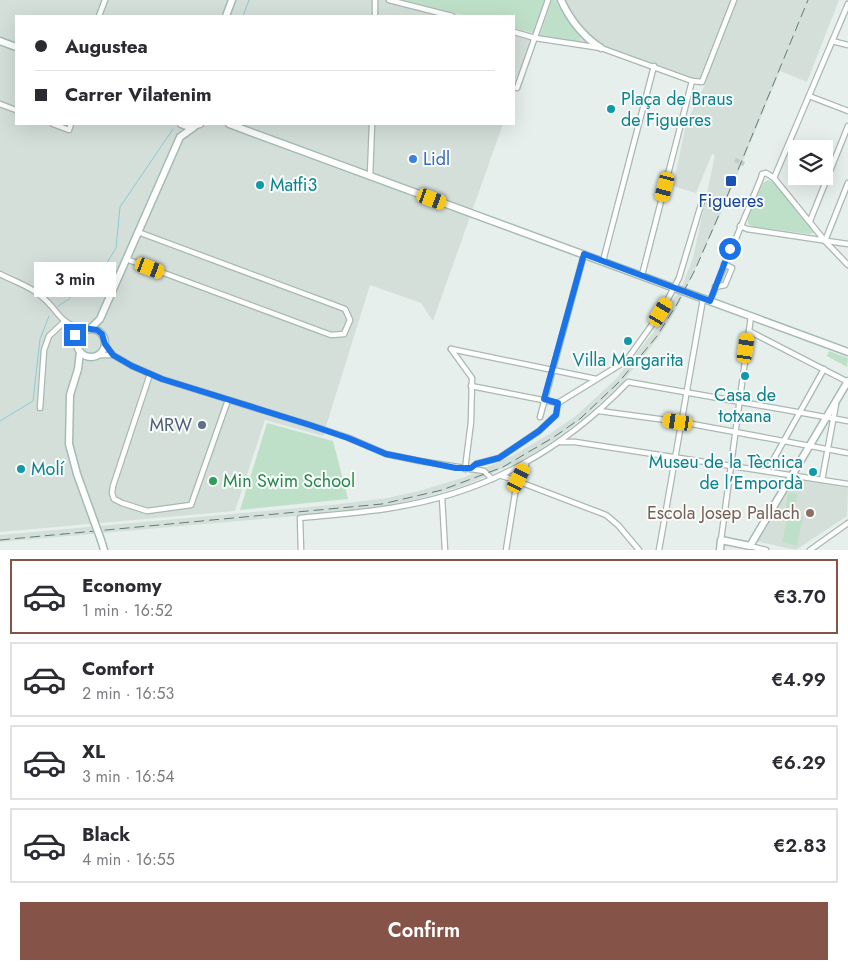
<!DOCTYPE html>
<html lang="en">
<head>
<meta charset="utf-8">
<style>
	:root { --surface:#fff; --page:#f7f7f7; --text:#2b2b33; --muted:#7c7c81; --line:#e1e1e2; --accent:#855347 }
	body { margin:0; font-family:Jost,sans-serif; background:var(--page); color:var(--text); height:100vh; display:flex; flex-direction:column; font-size:19px; white-space:nowrap }
	* { box-sizing:border-box; margin:0 }
	p { font-size:16px; color:var(--muted) }
	.icon { flex:none; width:28px; height:28px; fill:none; stroke:currentColor; stroke-width:2; stroke-linecap:round; stroke-linejoin:round }
	.map { position:relative; height:550px; overflow:hidden }
	.details { display:flex; flex-direction:column; background:var(--surface); flex:1 }
	.details>* { flex:none }
	.guide { position:absolute; left:15px; top:15px; width:500px; height:110px; border-radius:0px; box-shadow:0 5px 20px #0002; display:grid; align-content:center; height:110px; padding:0 20px; background:var(--surface) }
	.controls { position:absolute; left:788px; top:140px; display:grid; gap:10px }
	.controls a { display:grid; place-items:center; width:45px; height:45px; border-radius:0px; background:var(--surface); box-shadow:0 5px 20px #0002; font-size:25px }
	.end { position:absolute; width:22px; height:22px; margin:-11px; border:6px solid #1a73e8; background:#fff; box-shadow:0 0 0 2px #fff }
	.from { border-radius:50% }
	.bubble { position:absolute; height:35px; border-radius:0px; background:var(--surface); box-shadow:0 5px 20px #0002; font-size:16px; font-weight:600; line-height:35px; text-align:center }
	.car { position:absolute; width:15px; height:30px; margin:-15px -8px; border-radius:6px; box-shadow:0 0 4px 1px #0007; background:linear-gradient(#f5c518 24%,#345 0 40%,#f5c518 0 76%,#345 0 86%,#f5c518 0) }
	.guide b { display:flex; align-items:center; gap:18px; height:48px; font-size:19px }
	.guide b+b { border-top:1px solid var(--line) }
	.guide i { width:12px; height:12px; background:var(--text) }
	ul { padding:9px 0 0; list-style:none }
	li { display:flex; align-items:center; gap:15px; height:75px; margin:0 10px 8px; padding:0 10px; border:2px solid var(--line); border-radius:0px }
	li div { flex:1 }
	li b { display:block; font-size:19px }
	li em { font-style:normal; font-weight:600 }
	li.active { border-color:var(--accent) }
	li>.icon { width:45px; height:45px; stroke-width:1.5 }
	.cta { display:flex; gap:10px; margin-top:auto; padding:10px 20px }
	.cta a { flex:1; height:58px; border-radius:0px; background:var(--accent); color:#fff; font-size:20px; font-weight:600; line-height:58px; text-align:center }
	.map>svg:first-child { display:block }
	.built { fill:#d4dfda }
	.green { fill:#bfe0c8 }
	.lines { fill:none; stroke-linecap:round; stroke-linejoin:round }
	.stream { stroke:#8ec9d4; stroke-width:1 }
	.street-tunnel { stroke:#bfccc8; stroke-width:4.5; stroke-dasharray:4.5 2; stroke-linecap:butt }
	.street-casing { stroke:#a8b8b2; stroke-width:7 }
	.secondary-casing { stroke:#a4bbb3; stroke-width:9 }
	.street { stroke:#fff; stroke-width:4.5 }
	.secondary { stroke:#fff; stroke-width:6 }
	.rail { stroke:#5f7d75; stroke-width:1; stroke-dasharray:10 5; stroke-linecap:butt }
	.secondary-bridge-casing { stroke:#a4bbb3; stroke-width:9; stroke-linecap:butt }
	.secondary-bridge { stroke:#fff; stroke-width:6 }
	.route { stroke:#1a73e8; stroke-width:6 }
	.culture-dot { fill:#0f9aa8; stroke:#f7fbf9; stroke-width:2 }
	.shop-dot { fill:#3f7fe0; stroke:#f7fbf9; stroke-width:2 }
	.transit-dot { fill:#1a4fb4; stroke:#f7fbf9; stroke-width:2 }
	.service-dot { fill:#5c6f8a; stroke:#f7fbf9; stroke-width:2 }
	.leisure-dot { fill:#2e9e5b; stroke:#f7fbf9; stroke-width:2 }
	.education-dot { fill:#8d6e63; stroke:#f7fbf9; stroke-width:2 }
	.labels { text-anchor:middle; dominant-baseline:central; stroke-width:4; stroke-linejoin:round; paint-order:stroke }
	.culture-label { font-size:18px; fill:#0d838f; stroke:#f7fbf9; text-anchor:start }
	.shop-label { font-size:18px; fill:#366cbe; stroke:#f7fbf9; text-anchor:start }
	.transit-label { font-size:18px; fill:#164399; stroke:#f7fbf9 }
	.service-label { font-size:18px; fill:#4e5e75; stroke:#f7fbf9; text-anchor:end }
	.leisure-label { font-size:18px; fill:#27864d; stroke:#f7fbf9; text-anchor:start }
	.education-label { font-size:18px; fill:#785e54; stroke:#f7fbf9; text-anchor:end }
</style>
</head>
<body>
<div class="map">
<svg width="848" height="550" viewBox="0 0 848 550">
	<rect width="100%" height="100%" fill="#e6efeb"/>
	<g class="built">
		<polygon points="0,0 403,0 468,16 16,16 16,124 503,124 433,321 421,303 370,285 323,436 265,420 235,511 0,532"/>
		<polygon points="546,0 839,0 807,82 780,71 724,207 678,306 659,337 621,384 582,419 555,439 528,457 466,485 429,496 391,506 330,513 0,542 0,535 331,505 387,498 419,491 465,477 514,455 551,433 577,415 616,379 653,333 683,284 693,258 715,155 712,154 696,193 673,186 686,124 706,82 605,47 535,35 514,94 514,28 534,33"/>
		<polygon points="792,479 848,488 847,516 796,550 755,541"/>
	</g>
	<g class="green">
		<polygon points="403,0 545,0 534,33 514,28 514,16 468,16"/>
		<polygon points="552,0 554,0 580,38 579,42 540,36"/>
		<polygon points="768,180 773,182 813,229 814,233 810,234 754,227 748,224 748,218 763,183"/>
		<polygon points="829,351 848,358 847,367 827,356"/>
		<polygon points="267,423 333,441 348,499 240,510"/>
		<polygon points="788,493 797,494 795,513 785,511"/>
		<polygon points="788,514 803,517 797,546 782,542"/>
	</g>
	<g class="lines">
		<g class="stream">
			<polyline points="243,16 249,0"/>
			<polyline points="58,306 69,299 106,264 116,248 120,207 173,129"/>
			<polyline points="0,421 33,401 40,339 49,316"/>
		</g>
		<polyline class="street-tunnel" points="735,160 744,164"/>
		<g class="street-casing">
			<g id="street">
				<polyline points="375,0 375,16"/>
				<polyline points="389,0 452,16"/>
				<polyline points="99,16 105,0"/>
				<polyline points="514,32 535,38 601,48 692,81 702,82 734,0"/>
				<polyline points="832,41 848,45"/>
				<polyline points="517,88 548,0"/>
				<polyline points="809,96 848,111"/>
				<polyline points="0,104 16,110"/>
				<polyline points="53,124 69,130 71,124"/>
				<polyline points="370,176 372,124"/>
				<polyline points="774,178 848,4"/>
				<polyline points="810,221 848,126"/>
				<polyline points="740,226 747,229 848,244"/>
				<polyline points="825,241 848,183"/>
				<polyline points="126,259 331,335 344,334 350,320 345,309 138,232"/>
				<polyline points="603,261 654,66"/>
				<path d="M 0,274 C 13,281 30,286 41,296 C 60,311 58,325 86,329"/>
				<polyline points="642,275 692,81"/>
				<polyline points="715,287 725,285 732,268 724,264"/>
				<polyline points="710,301 761,178 762,174 766,173 774,178 825,241 848,265"/>
				<polyline points="71,326 77,339"/>
				<polyline points="749,331 848,382"/>
				<polyline points="105,344 113,355 132,366 162,379 310,425 349,438 386,454 420,461 484,471 492,479"/>
				<polyline points="451,349 596,379"/>
				<polyline points="451,349 472,378 471,422 465,469"/>
				<polyline points="98,355 113,355"/>
				<polyline points="150,374 113,486 112,493 114,499 122,503 147,511 191,505 228,400"/>
				<polyline points="471,386 558,403 626,361 661,312 679,278 703,198"/>
				<polyline points="40,408 44,350 49,336 65,321"/>
				<polyline points="599,411 681,422 848,453"/>
				<polyline points="540,417 584,254"/>
				<polyline points="560,442 575,442 848,484"/>
				<polyline points="471,469 476,464 499,458 539,431 556,415 558,403"/>
				<polyline points="767,471 824,369"/>
				<polyline points="502,476 517,481 606,515 618,525 639,550"/>
				<polyline points="822,480 836,404"/>
				<polyline points="442,497 445,550"/>
				<polyline points="721,540 751,316"/>
				<polyline points="750,546 766,550"/>
				<path d="M 301,550 L 300,518 C 330,515 361,513 391,508 C 486,493 562,451 628,382 L 848,421"/>
				<polyline points="506,550 517,481 526,465"/>
				<polyline points="659,550 703,299"/>
				<polyline points="810,550 848,523"/>
			</g>
		</g>
		<g class="secondary-casing">
			<g id="secondary">
				<path d="M 561,0 C 569,18 583,37 601,48"/>
				<polyline points="226,16 232,0"/>
				<polyline points="0,41 16,47"/>
				<polyline points="181,124 189,127 200,124"/>
				<polyline points="229,124 848,352"/>
				<circle cx="91" cy="343" r="14"/>
				<polyline points="90,329 100,319 180,137 194,127"/>
				<polyline points="80,352 78,369 70,395 69,444 77,474 94,521"/>
				<polyline points="101,540 104,550"/>
				<polyline points="720,550 721,540 750,546 848,381"/>
			</g>
		</g>
		<use href="#street" class="street"/>
		<use href="#secondary" class="secondary"/>
		<polyline class="rail" points="0,540 382,504 442,490 503,467 554,437 581,418 619,382 657,336 677,304 695,270 728,194 808,0"/>
		<g class="secondary-bridge-casing">
			<polyline id="secondary-bridge" points="94,521 101,540"/>
		</g>
		<use href="#secondary-bridge" class="secondary-bridge"/>
	</g>
	<g class="lines">
		<polyline class="route" points="75,335 71,326 97,330 102,334 105,344 113,355 132,366 162,379 310,425 348,438 386,454 456,468 471,468 476,464 499,458 539,431 556,415 558,403 544,399 584,254 710,301 730,249"/>
	</g>
	<g class="culture-dot">
		<circle cx="611" cy="109" r="5"/>
		<circle cx="260" cy="185" r="5"/>
		<circle cx="628" cy="341" r="5"/>
		<circle cx="745" cy="376" r="5"/>
		<circle cx="21" cy="469" r="5"/>
		<circle cx="813" cy="472" r="5"/>
	</g>
	<circle class="shop-dot" cx="413" cy="159" r="5"/>
	<rect class="transit-dot" x="725" y="175" width="12" height="12" rx="2.5"/>
	<circle class="service-dot" cx="202" cy="425" r="5"/>
	<circle class="leisure-dot" cx="213" cy="481" r="5"/>
	<circle class="education-dot" cx="810" cy="513" r="5"/>
	<g class="labels">
		<g class="culture-label">
			<text x="621" y="99">Plaça de Braus<tspan x="621" dy="21">de Figueres</tspan></text>
			<text x="270" y="185">Matfi3</text>
			<text x="628" y="360" text-anchor="middle">Villa Margarita</text>
			<text x="745" y="395" text-anchor="middle">Casa de<tspan x="745" dy="21">totxana</tspan></text>
			<text x="803" y="462" text-anchor="end">Museu de la Tècnica<tspan x="803" dy="21">de l'Empordà</tspan></text>
			<text x="31" y="469">Molí</text>
		</g>
		<g class="shop-label">
			<text x="423" y="159">Lidl</text>
		</g>
		<g class="transit-label">
			<text x="731" y="201">Figueres</text>
		</g>
		<g class="service-label">
			<text x="192" y="425">MRW</text>
		</g>
		<g class="leisure-label">
			<text x="223" y="481">Min Swim School</text>
		</g>
		<g class="education-label">
			<text x="800" y="513">Escola Josep Pallach</text>
		</g>
	</g>
</svg>
<div class="controls">
<a><svg class="icon" aria-label="layers" viewBox="0 0 24 24"><path d="M12 4l9 5-9 5-9-5zM3 14l9 5 9-5"/></svg></a>
</div>
<i class="end from" style="left:730px;top:249px"></i>
<i class="end" style="left:75px;top:335px"></i>
<div class="bubble" style="left:34px;top:262px;width:82px">3 min</div>
<i class="car" style="left:665px;top:187px;rotate:195deg"></i>
<i class="car" style="left:432px;top:199px;rotate:110deg"></i>
<i class="car" style="left:150px;top:268px;rotate:111deg"></i>
<i class="car" style="left:661px;top:312px;rotate:31deg"></i>
<i class="car" style="left:746px;top:348px;rotate:8deg"></i>
<i class="car" style="left:678px;top:422px;rotate:279deg"></i>
<i class="car" style="left:519px;top:478px;rotate:27deg"></i>
<div class="guide">
<b><i class="from"></i>Augustea</b>
<b><i></i>Carrer Vilatenim</b>
</div>
</div>
<section class="details">
<ul>
<li class="active"><svg class="icon" aria-label="car" viewBox="0 0 24 24"><path d="M5 17H2v-5l4-1 3-4h7l3 4 3 1v5h-3M9 17h6M6 11h13"/><circle cx="7" cy="17" r="2"/><circle cx="17" cy="17" r="2"/></svg><div><b>Economy</b><p>1 min · 16:52</p></div><em>€3.70</em></li>
<li><svg class="icon" aria-label="car" viewBox="0 0 24 24"><path d="M5 17H2v-5l4-1 3-4h7l3 4 3 1v5h-3M9 17h6M6 11h13"/><circle cx="7" cy="17" r="2"/><circle cx="17" cy="17" r="2"/></svg><div><b>Comfort</b><p>2 min · 16:53</p></div><em>€4.99</em></li>
<li><svg class="icon" aria-label="car" viewBox="0 0 24 24"><path d="M5 17H2v-5l4-1 3-4h7l3 4 3 1v5h-3M9 17h6M6 11h13"/><circle cx="7" cy="17" r="2"/><circle cx="17" cy="17" r="2"/></svg><div><b>XL</b><p>3 min · 16:54</p></div><em>€6.29</em></li>
<li><svg class="icon" aria-label="car" viewBox="0 0 24 24"><path d="M5 17H2v-5l4-1 3-4h7l3 4 3 1v5h-3M9 17h6M6 11h13"/><circle cx="7" cy="17" r="2"/><circle cx="17" cy="17" r="2"/></svg><div><b>Black</b><p>4 min · 16:55</p></div><em>€2.83</em></li>
</ul>
<div class="cta"><a>Confirm</a></div>
</section>
</body>
</html>
